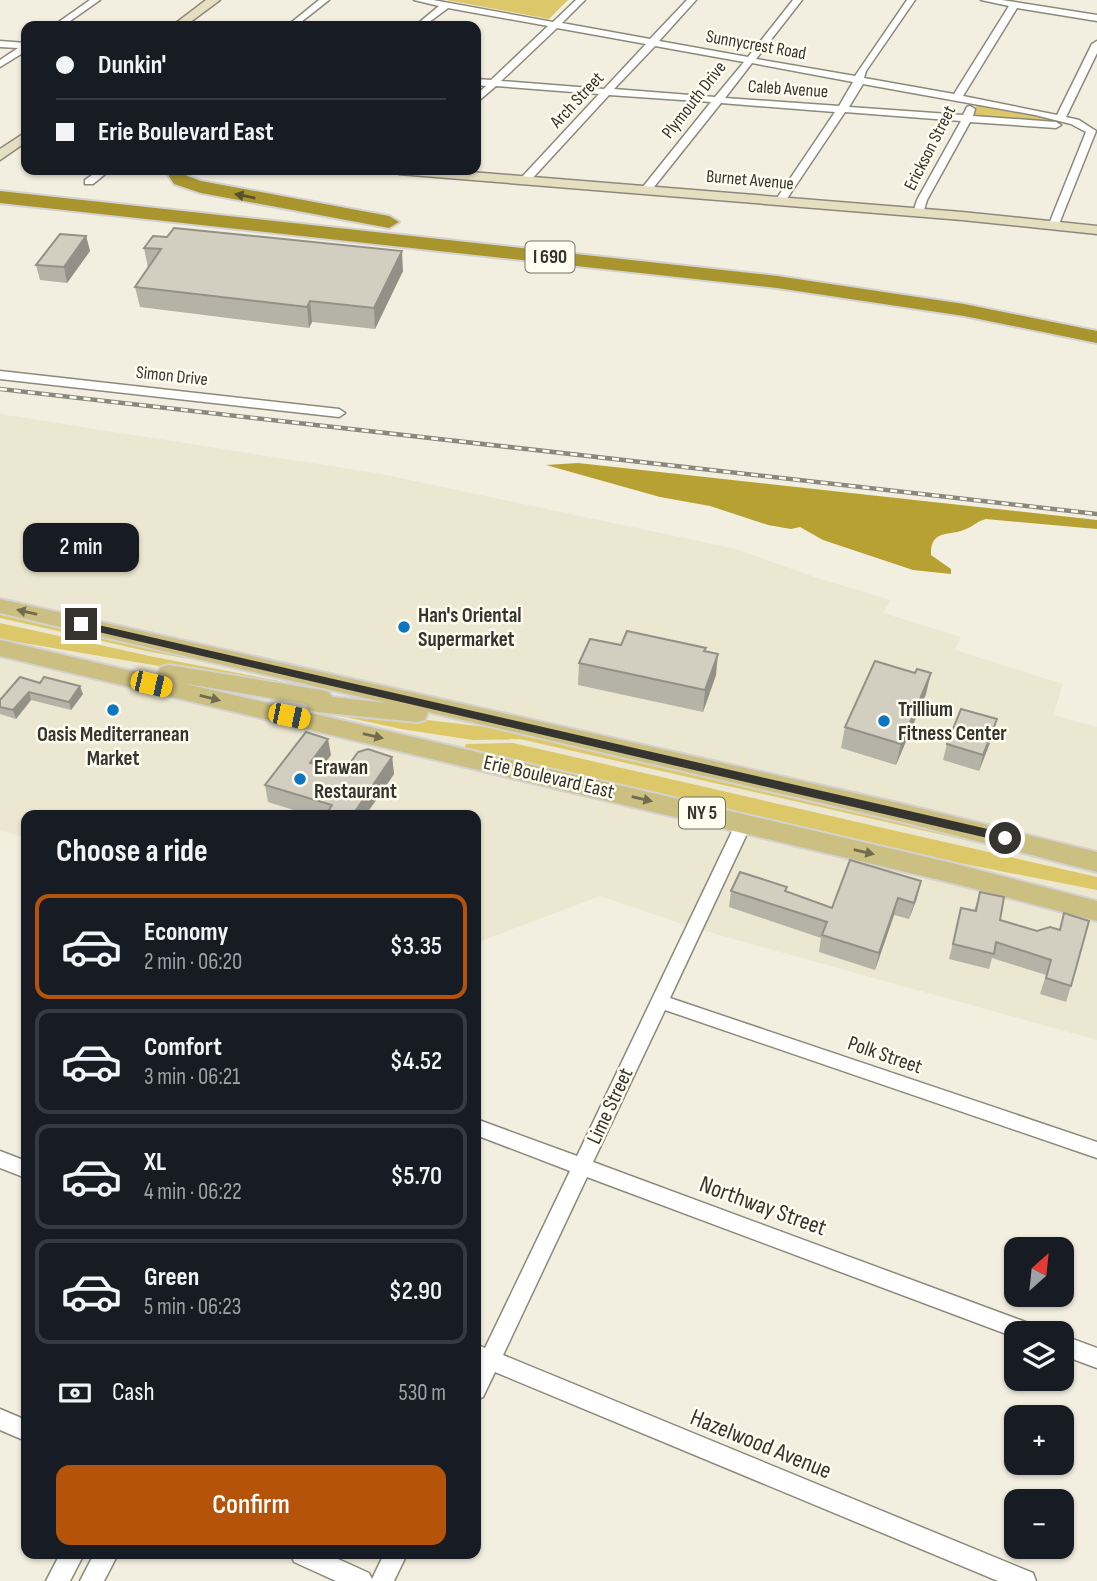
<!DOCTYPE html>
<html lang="en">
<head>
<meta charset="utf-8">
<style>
	:root { --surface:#171b24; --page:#242831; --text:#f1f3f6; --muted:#9ea1a6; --line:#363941; --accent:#b45309 }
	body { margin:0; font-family:"Sofia Sans Condensed",sans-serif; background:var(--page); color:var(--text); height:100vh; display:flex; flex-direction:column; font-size:26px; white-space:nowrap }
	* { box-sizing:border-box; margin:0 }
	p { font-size:23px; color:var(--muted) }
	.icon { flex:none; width:38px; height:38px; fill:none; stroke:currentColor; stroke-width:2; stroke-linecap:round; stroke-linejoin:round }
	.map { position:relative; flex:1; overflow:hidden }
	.details { position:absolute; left:21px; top:810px; width:460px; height:749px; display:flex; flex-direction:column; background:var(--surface); border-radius:14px; box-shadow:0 2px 5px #0004 }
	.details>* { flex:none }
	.banner { position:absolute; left:21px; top:21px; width:460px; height:154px; border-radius:14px; box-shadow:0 2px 5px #0004; display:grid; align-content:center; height:154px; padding:0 35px; background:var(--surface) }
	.needle { width:46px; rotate:27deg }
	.fabs { position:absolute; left:1004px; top:1237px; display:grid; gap:14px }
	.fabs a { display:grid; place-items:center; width:70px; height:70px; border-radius:14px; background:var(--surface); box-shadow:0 2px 5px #0004; font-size:35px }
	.end { position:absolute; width:32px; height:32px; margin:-16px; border:9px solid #35342e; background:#fff; box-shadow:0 0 0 4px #fff }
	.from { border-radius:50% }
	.bubble { position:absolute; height:49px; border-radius:14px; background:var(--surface); box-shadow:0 2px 5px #0004; font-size:23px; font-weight:600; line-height:49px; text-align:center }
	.car { position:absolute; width:21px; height:42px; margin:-21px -10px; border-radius:9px; box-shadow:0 0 5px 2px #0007; background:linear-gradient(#f5c518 24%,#345 0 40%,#f5c518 0 76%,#345 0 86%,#f5c518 0) }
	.banner b { display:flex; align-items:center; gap:24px; height:66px; font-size:26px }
	.banner b+b { border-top:2px solid var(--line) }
	.banner i { width:18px; height:18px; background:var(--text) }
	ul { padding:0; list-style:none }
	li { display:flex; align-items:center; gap:21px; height:105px; margin:0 14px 10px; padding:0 21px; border:4px solid var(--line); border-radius:14px }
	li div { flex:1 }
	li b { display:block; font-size:26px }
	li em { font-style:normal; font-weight:600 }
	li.selected { border-color:var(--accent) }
	li>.icon { width:63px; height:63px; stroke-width:1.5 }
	h2 { padding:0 35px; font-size:32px; line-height:84px }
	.pay { display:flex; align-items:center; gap:18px; height:77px; padding:0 35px; font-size:26px }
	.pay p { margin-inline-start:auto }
	.primary-button { display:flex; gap:14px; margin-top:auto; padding:14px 35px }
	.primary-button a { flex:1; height:80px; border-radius:14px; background:var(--accent); color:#fff; font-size:28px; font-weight:600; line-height:80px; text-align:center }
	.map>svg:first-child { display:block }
	.built { fill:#ebe7d0 }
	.green { fill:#dcc869 }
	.water { fill:#b6a132 }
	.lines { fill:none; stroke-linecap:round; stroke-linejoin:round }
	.street-casing { stroke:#8c897c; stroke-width:3 }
	.secondary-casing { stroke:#8c897c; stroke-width:3 }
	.primary-casing { stroke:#d3d2d1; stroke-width:4 }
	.highway-casing { stroke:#d3d2d1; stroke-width:4 }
	.street { fill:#fff; fill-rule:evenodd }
	.secondary { fill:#e5dfc0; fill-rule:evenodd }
	.primary { fill:#cbbf82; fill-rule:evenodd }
	.highway { fill:#a9952e; fill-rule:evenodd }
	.rail-casing { stroke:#8a887e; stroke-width:4.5 }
	.rail { stroke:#fffcf0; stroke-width:2.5; stroke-dasharray:7; stroke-linecap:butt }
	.wall { fill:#b5b2a6 }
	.shaded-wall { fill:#939187 }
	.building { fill:#d2cfc1; stroke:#939187; stroke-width:2 }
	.oneway { fill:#58512e }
	.oneway2 { fill:#716c50 }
	.route { fill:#35342e }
	.poi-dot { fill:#0c76c1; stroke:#fffcf0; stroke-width:2.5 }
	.labels { text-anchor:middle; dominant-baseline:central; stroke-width:5; stroke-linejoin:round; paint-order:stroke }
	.far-street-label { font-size:18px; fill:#35342e; stroke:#fffcf0 }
	.shield { fill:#fffcf0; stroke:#727068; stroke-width:2 }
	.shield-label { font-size:19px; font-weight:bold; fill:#35342e }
	.poi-label { font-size:21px; font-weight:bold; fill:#35342e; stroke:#fffcf0; text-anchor:start }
	.street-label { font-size:21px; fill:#35342e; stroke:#fffcf0 }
	.near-street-label { font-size:24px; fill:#35342e; stroke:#fffcf0 }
</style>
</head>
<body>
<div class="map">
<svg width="1097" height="1581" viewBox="0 0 1097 1581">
	<rect width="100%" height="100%" fill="#f2efe0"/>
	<polygon class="built" points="0,414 381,474 736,549 817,578 891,600 883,613 961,637 955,650 1063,684 1053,715 1097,727 1097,1040 694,928 600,896 476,943 476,816 26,816 26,838 0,830"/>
	<g class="green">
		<polygon points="446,0 568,0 549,19"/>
		<polygon points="977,104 1048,117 1045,121 972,115"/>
		<polygon points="0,613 134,644 310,680 316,687 313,691 306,691 304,682 298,679 146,651 0,618"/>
		<polygon points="0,623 154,657 295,684 300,690 0,639"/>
		<polygon points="334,709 503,729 1097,865 1036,856 520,739 473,740 401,729 332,714"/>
		<polygon points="513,743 1097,877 1097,890 934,858 464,749 466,744"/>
	</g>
	<path class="water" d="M 578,463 L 1097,520 L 1097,529 L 986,519 C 977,521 974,526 966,529 C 950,537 930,528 931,555 L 951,569 L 951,574 L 913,570 L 823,540 L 800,527 L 791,529 L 768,525 L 710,506 L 660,497 L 546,465 Z"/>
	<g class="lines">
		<g class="street-casing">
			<g id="street">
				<polygon points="90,0 100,0 63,26 53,26"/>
				<polygon points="319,0 329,0 296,26 287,26"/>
				<path d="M 414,0 L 433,0 L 553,22 L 576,0 L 585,0 L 562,23 L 650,39 L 687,0 L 696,0 L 659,41 L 748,57 L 793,0 L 802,0 L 756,59 L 855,76 L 907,0 L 915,0 L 866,71 L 864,78 L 954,94 L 1009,6 L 981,0 L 1002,0 L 1097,15 L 1097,21 L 1017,8 L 963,96 L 1057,115 L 1092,44 L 1097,41 L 1097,53 L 1066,117 L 1079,120 L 1096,131 L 1059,224 L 1054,227 L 1049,224 L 1086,132 L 1071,124 L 1035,115 L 863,84 L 849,107 L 963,115 L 967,107 L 970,106 L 975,109 L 973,116 L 1056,122 L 1061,125 L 1056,128 L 970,122 L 927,200 L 923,213 L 918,216 L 913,213 L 917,200 L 961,121 L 845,112 L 784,203 L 780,204 L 775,201 L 835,112 L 721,103 L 650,192 L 642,192 L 642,188 L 711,102 L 609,95 L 529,182 L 521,182 L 521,178 L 599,94 L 496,86 L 476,103 L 476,95 L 486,86 L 476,85 L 476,79 L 491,80 L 548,26 L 448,8 L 424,26 L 415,26 L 439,6 ZM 557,28 L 646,44 L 604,89 L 501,81 ZM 655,46 L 744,62 L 715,97 L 614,89 ZM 752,63 L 853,82 L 839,106 L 725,98 Z"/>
				<polygon points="0,41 26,43 26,51 0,67 0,60 18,48 0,47"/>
				<polygon points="99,170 110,170 93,184 85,184 85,180"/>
				<polygon points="0,371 339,409 345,413 339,417 0,379"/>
				<polygon points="744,817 750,819 752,823 670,998 1097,1142 1097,1158 665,1010 593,1162 1031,1324 1038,1327 1041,1334 1017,1334 1017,1338 587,1177 503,1355 1033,1573 1036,1581 998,1581 495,1372 483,1397 476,1400 476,1344 485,1348 570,1171 476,1135 476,1119 577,1156 736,823 738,819"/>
				<polygon points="0,1151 26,1161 26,1178 0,1168"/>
				<polygon points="1062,1335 1097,1348 1097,1368 1062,1355"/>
				<polygon points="0,1409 26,1420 26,1441 0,1430"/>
				<polygon points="60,1554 84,1554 70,1581 46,1581"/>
				<polygon points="94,1554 118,1554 104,1581 80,1581"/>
				<polygon points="291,1554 327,1554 369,1573 372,1579 384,1554 407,1554 394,1581 336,1581 294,1562"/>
			</g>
		</g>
		<g class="secondary-casing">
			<g id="secondary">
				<polygon points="206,0 220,0 185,26 172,26"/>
				<polygon points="26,132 26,142 0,160 0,149"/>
				<polygon points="392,170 447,170 962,212 1097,226 1097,234 962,220 399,174"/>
			</g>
		</g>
		<g class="primary-casing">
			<polygon id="primary" points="0,599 903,804 1097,852 1097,872 903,822 428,712 425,720 417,722 317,712 309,710 306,704 182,683 952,863 1097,901 1097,921 952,883 0,656 0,640 161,678 158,673 161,667 169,665 321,690 329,692 332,697 387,703 0,613"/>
		</g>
		<g class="highway-casing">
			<g id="highway">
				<polygon points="165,170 183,170 187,176 201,181 389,216 399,222 389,228 201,193 174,184"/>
				<polygon points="0,191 777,276 964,304 1097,331 1097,343 964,316 777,288 0,203"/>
			</g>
		</g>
		<use href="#street" class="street"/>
		<use href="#secondary" class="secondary"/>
		<use href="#primary" class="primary"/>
		<use href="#highway" class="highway"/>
		<g class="rail-casing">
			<polyline id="rail" points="0,389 1097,514"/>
		</g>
		<use href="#rail" class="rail"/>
	</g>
	<g class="wall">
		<polygon points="86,236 90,251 67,283 40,280 36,265"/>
		<polygon points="144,248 403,271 375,329 312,322 309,328 140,307 135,287 148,268"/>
		<polygon points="621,645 705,651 716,675 703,712 578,685 579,663"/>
		<polygon points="20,677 83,694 71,710 31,700 16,719 0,714 0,700"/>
		<polygon points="926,694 896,765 841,748 845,727"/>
		<polygon points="997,719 993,735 979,771 943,760 947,744"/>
		<polygon points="331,755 322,767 343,773 392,757 394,774 365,816 313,816 268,802 265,785"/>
		<polygon points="850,860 917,898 909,919 894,915 875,970 819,952 821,938 729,907 731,891 787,887 786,891 832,908"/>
		<polygon points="980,892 1000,920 1037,931 1059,930 1064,913 1071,986 1066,1002 1040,994 1046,975 992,958 989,969 949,959 961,908 974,911"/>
	</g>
	<g class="shaded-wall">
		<polygon points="86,236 90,251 67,283 64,267"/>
		<polygon points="402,251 403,271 375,329 374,308"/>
		<polygon points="310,301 312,322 309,328 307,307"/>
		<polygon points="718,654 716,675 703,712 705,690"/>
		<polygon points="931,673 926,694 896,765 901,744"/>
		<polygon points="80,686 83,694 71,710 69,702"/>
		<polygon points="29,692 31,700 16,719 13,710"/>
		<polygon points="997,719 993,735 979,771 983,755"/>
		<polygon points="328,739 331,755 313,779 310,763"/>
		<polygon points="392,757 394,774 365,816 352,816"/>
		<polygon points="921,881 917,898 909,919 914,903"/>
		<polygon points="898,898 894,915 875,970 879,953"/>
	</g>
	<g class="building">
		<polygon points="174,228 402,251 374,308 310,301 307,307 135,287 161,249 144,248 153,236 167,237"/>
		<polygon points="60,234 86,236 64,267 36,265"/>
		<polygon points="627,631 706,648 704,651 718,654 705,690 579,663 590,639 621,645"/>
		<polygon points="875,661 915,673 917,669 931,673 901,744 845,727"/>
		<polygon points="20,677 40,683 44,677 80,686 69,702 29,692 13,710 0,707 0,700"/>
		<polygon points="961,709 997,719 983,755 947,744"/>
		<polygon points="306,732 328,739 310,763 343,773 358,752 368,749 392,757 352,816 325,816 332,805 265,785"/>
		<polygon points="850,860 921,881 914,903 898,898 879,953 822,935 827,922 731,891 740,872 787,887 785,891 832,908"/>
		<polygon points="980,892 1004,897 1000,920 1037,931 1050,927 1060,930 1064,913 1089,921 1071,986 1046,978 1051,960 996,942 994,954 953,944 961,908 976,911"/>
	</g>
	<defs><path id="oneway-solid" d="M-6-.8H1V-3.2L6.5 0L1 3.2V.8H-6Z" transform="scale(1.75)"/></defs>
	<use class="oneway" href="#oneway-solid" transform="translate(245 196) rotate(-169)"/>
	<g class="oneway2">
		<use href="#oneway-solid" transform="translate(27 612) rotate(-167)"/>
		<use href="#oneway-solid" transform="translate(210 698) rotate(14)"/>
		<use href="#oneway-solid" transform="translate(373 736) rotate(13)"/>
		<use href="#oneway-solid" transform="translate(642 799) rotate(13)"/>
		<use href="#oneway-solid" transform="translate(864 852) rotate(13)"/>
	</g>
	<polygon class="route" points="81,621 1005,833 1011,838 1005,842 77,627 77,622"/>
	<g class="poi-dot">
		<circle cx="404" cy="627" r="7"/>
		<circle cx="113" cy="710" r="7"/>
		<circle cx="884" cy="721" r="7"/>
		<circle cx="300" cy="779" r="7"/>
	</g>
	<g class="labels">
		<g class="far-street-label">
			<text transform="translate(756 45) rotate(10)">Sunnycrest Road</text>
			<text transform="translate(788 89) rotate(4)">Caleb Avenue</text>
			<text transform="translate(577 100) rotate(-47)">Arch Street</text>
			<text transform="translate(694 100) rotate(-52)">Plymouth Drive</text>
			<text transform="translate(930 148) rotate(-63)">Erickson Street</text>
			<text transform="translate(750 180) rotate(5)">Burnet Avenue</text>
			<text transform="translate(172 376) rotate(6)">Simon Drive</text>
		</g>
		<g class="shield">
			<rect x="525.5" y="241.5" width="49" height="31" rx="5"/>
			<rect x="679" y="797.5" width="46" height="31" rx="5"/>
		</g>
		<g class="shield-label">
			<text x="550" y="257">I 690</text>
			<text x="702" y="813">NY 5</text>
		</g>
		<g class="poi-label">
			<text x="418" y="615">Han's Oriental<tspan x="418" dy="24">Supermarket</tspan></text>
			<text x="898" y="709">Trillium<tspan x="898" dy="24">Fitness Center</tspan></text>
			<text x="113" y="734" text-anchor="middle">Oasis Mediterranean<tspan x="113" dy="24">Market</tspan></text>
			<text x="314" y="767">Erawan<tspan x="314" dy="24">Restaurant</tspan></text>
		</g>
		<g class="street-label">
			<text transform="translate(549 777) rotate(13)">Erie Boulevard East</text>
			<text transform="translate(885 1055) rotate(19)">Polk Street</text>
			<text transform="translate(610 1106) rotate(-65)">Lime Street</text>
		</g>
		<g class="near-street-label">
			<text transform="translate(763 1206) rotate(20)">Northway Street</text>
			<text transform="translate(761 1444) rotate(22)">Hazelwood Avenue</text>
		</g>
	</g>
</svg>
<div class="fabs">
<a><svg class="needle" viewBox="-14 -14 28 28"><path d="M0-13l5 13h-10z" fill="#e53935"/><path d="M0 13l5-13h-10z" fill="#9ea1a6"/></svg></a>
<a><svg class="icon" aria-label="layers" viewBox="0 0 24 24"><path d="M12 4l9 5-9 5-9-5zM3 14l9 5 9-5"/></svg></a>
<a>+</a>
<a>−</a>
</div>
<i class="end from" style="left:1005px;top:838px"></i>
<i class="end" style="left:81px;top:624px"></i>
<div class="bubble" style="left:23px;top:523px;width:116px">2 min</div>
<i class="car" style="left:151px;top:684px;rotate:103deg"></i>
<i class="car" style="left:289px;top:716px;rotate:102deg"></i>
<div class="banner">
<b><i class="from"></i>Dunkin'</b>
<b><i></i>Erie Boulevard East</b>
</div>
<section class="details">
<h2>Choose a ride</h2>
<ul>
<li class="selected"><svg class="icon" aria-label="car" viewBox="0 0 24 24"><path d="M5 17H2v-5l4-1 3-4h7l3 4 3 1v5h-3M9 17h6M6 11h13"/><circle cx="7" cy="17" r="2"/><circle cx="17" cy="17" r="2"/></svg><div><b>Economy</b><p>2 min · 06:20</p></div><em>$3.35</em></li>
<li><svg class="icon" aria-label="car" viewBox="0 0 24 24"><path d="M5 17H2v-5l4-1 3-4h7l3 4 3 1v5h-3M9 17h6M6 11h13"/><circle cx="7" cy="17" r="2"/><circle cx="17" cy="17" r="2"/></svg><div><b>Comfort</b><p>3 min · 06:21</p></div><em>$4.52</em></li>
<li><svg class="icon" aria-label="car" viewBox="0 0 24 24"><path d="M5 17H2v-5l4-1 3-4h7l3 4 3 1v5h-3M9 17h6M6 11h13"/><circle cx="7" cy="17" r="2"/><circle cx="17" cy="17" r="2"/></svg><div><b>XL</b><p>4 min · 06:22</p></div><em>$5.70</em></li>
<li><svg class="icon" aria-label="car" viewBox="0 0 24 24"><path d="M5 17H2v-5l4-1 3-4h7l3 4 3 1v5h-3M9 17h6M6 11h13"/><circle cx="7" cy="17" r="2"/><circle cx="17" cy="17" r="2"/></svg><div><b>Green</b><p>5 min · 06:23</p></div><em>$2.90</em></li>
</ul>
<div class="pay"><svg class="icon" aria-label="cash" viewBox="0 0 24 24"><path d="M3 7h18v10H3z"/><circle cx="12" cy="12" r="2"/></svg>Cash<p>530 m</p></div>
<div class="primary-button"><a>Confirm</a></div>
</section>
</div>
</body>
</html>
